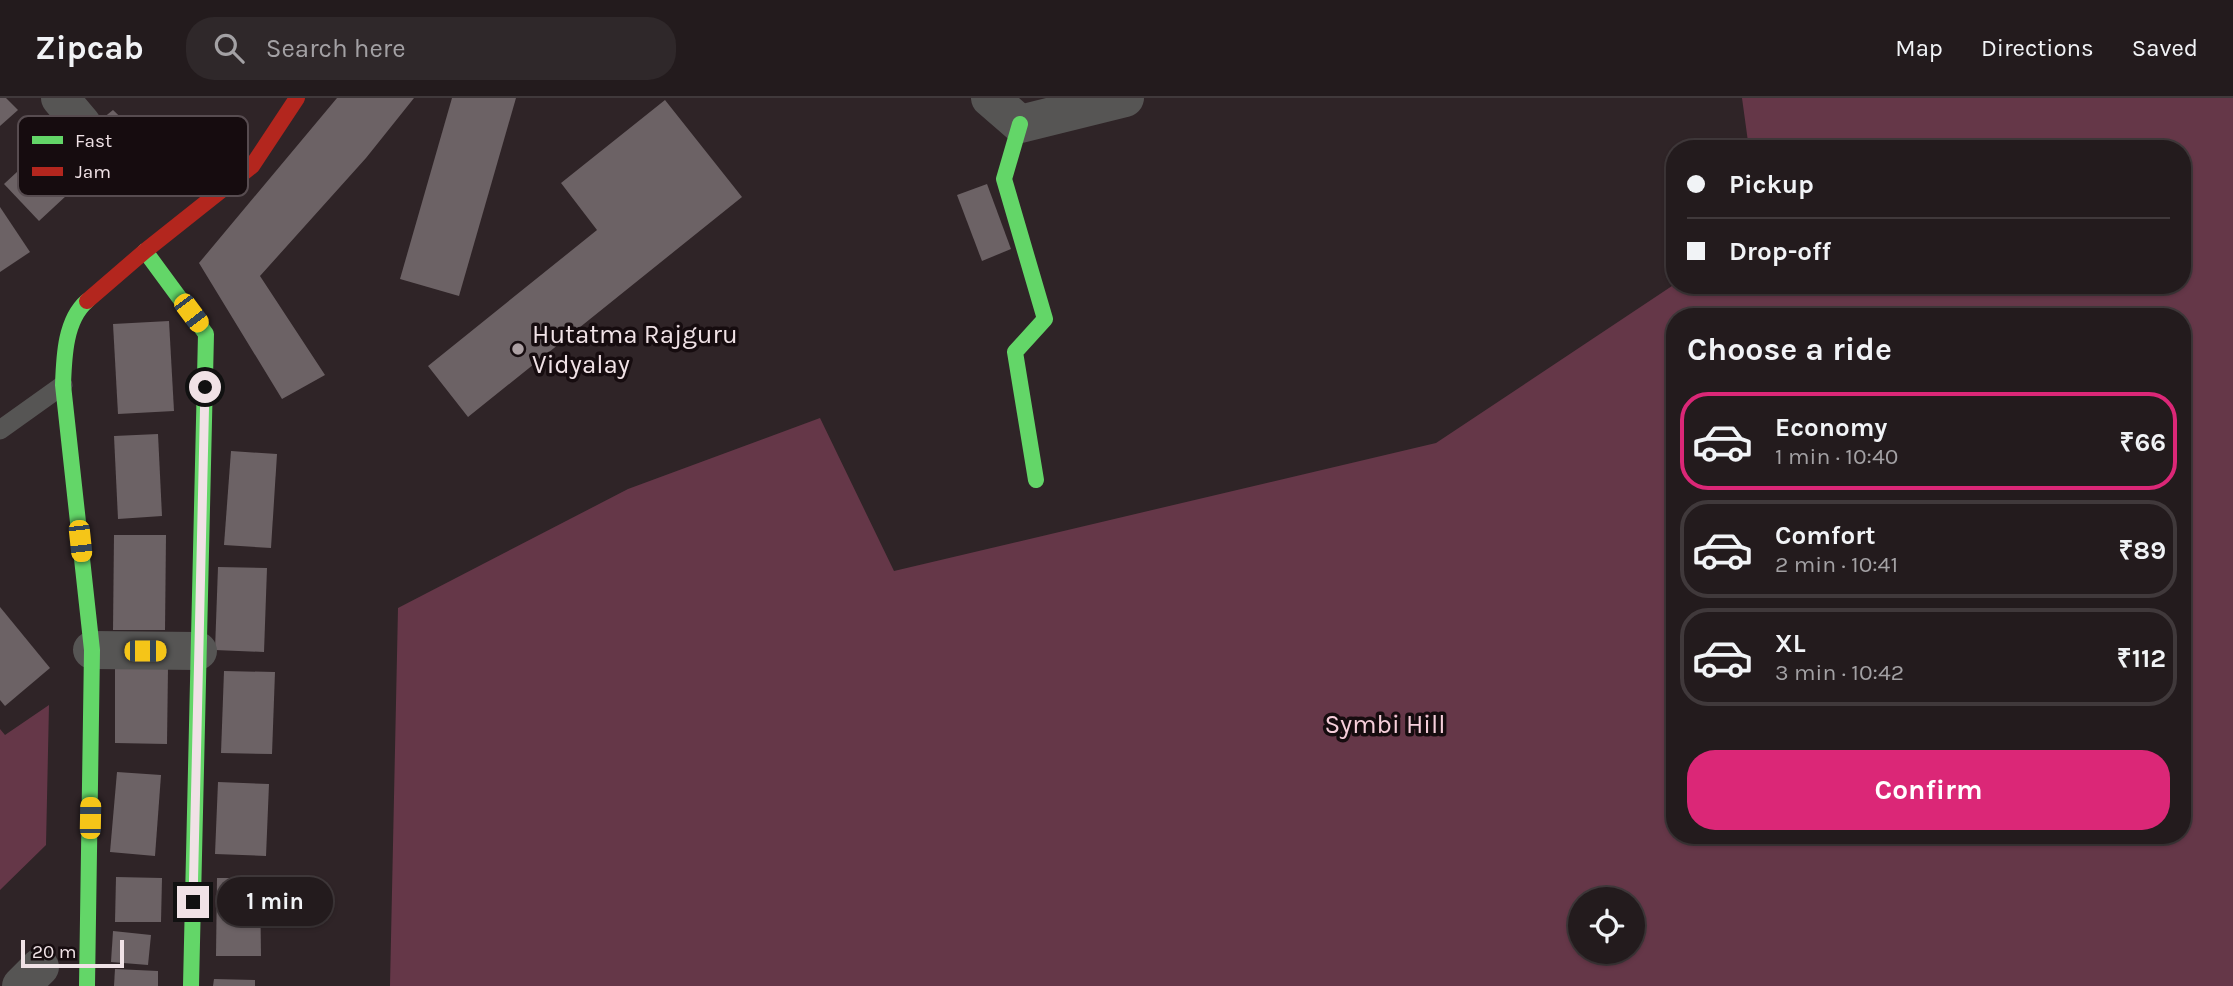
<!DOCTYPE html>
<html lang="en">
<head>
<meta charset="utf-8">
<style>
	:root { --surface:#231b1d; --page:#2f282a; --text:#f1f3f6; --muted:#a3a1a4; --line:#40393b; --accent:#db2777 }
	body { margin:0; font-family:Karla,sans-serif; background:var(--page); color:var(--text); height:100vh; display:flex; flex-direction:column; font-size:26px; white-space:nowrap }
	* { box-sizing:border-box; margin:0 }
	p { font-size:23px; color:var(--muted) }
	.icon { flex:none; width:38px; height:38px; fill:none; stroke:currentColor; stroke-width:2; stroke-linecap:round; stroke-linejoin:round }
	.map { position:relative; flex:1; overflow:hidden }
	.details { position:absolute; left:1666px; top:210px; width:525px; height:536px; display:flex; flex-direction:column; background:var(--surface); border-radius:28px; box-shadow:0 2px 5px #0004,0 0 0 2px var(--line) }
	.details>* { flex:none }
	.top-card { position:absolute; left:1666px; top:42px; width:525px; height:154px; border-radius:28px; box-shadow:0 2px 5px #0004,0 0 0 2px var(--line); display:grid; align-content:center; height:154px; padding:0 21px; background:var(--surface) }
	.controls { position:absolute; left:1568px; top:789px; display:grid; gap:14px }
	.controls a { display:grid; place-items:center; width:77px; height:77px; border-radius:50%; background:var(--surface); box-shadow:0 2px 5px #0004,0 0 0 2px var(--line); font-size:35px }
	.scale { position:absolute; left:21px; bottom:18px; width:103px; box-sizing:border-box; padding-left:7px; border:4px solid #f0e2e6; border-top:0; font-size:19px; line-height:24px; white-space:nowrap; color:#f0e2e6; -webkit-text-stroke:5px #160c0f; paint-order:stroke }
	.end { position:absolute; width:32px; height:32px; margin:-16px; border:9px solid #f0e2e6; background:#111; box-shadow:0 0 0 4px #111 }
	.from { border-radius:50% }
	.bubble { position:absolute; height:49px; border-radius:24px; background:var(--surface); box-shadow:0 2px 5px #0004,0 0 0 2px var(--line); font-size:23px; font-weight:700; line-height:49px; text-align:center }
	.car { position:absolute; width:21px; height:42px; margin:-21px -10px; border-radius:9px; box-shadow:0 0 5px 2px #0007; background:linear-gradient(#f5c518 24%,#345 0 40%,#f5c518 0 76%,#345 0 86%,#f5c518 0) }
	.top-card b { display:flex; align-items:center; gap:24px; height:66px; font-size:26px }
	.top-card b+b { border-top:2px solid var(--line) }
	.top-card i { width:18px; height:18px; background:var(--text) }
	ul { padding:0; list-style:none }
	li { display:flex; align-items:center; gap:21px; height:98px; margin:0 14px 10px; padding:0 7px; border:4px solid var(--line); border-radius:28px }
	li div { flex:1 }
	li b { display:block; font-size:26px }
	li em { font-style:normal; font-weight:700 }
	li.current { border-color:var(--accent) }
	li>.icon { width:63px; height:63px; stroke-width:1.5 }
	h2 { padding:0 21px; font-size:32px; line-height:84px }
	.button { display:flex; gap:14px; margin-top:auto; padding:14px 21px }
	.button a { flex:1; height:80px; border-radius:28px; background:var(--accent); color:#fff; font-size:28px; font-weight:700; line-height:80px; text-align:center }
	header { display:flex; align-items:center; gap:42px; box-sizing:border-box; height:98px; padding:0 35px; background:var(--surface); border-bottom:2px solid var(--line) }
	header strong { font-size:33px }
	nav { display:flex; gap:38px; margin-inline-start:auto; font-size:24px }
	.search { width:490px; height:63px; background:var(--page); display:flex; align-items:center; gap:18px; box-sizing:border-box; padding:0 24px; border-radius:28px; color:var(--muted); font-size:26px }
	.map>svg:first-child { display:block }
	.green { fill:#653748; fill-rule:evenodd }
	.building { fill:#6c6265 }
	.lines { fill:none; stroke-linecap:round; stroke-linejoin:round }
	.lane { stroke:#565554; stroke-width:19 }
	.street { stroke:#565554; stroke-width:38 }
	.fast { stroke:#63d668; stroke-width:16 }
	.jam { stroke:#b3261e; stroke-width:16 }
	.route { stroke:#f0e2e6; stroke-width:9 }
	.poi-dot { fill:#aca0a3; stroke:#160c0f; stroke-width:2.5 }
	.labels { text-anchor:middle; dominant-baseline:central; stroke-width:7; stroke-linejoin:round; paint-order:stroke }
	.poi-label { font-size:26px; fill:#f0e2e6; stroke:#160c0f; text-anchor:start }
	.park-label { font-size:26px; fill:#f6ceda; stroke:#160c0f }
	.key { fill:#160c0f; stroke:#574c50; stroke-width:2 }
	.key-label { font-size:19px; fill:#f0e2e6 }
</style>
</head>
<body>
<header>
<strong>Zipcab</strong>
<div class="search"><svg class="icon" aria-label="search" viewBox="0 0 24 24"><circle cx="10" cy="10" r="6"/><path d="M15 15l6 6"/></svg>Search here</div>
<nav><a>Map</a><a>Directions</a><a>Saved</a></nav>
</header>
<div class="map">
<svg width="2233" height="888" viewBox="0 0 2233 888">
	<rect width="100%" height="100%" fill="#2f2427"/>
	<g class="green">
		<path d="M 1742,0 L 2233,0 L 2233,888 L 390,888 L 398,510 L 628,391 L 820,320 L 894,473 L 1436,345 L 1675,186 L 2182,187 L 2182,51 L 1749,51 ZM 1675,219 L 2182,219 L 2182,737 L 1675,737 ZM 1580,802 L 1633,802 L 1633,854 L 1580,854 Z"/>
		<polygon points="49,607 46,747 0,792 0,631 5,637"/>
	</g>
	<g class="building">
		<polygon points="0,0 6,0 18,12 0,28"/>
		<polygon points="337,0 414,0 366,60 260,178 325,277 282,301 199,165"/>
		<polygon points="452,0 516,0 459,198 400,181"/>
		<polygon points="665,2 742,99 468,319 428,268 597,132 561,85"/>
		<polygon points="113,12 135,33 85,82 61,54"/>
		<polygon points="32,60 67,97 39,123 4,86"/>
		<polygon points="987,86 1011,151 982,163 957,97"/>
		<polygon points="0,109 30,154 0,174"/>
		<polygon points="169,223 174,313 118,316 113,226"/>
		<polygon points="158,336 162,418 118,421 114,338"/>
		<polygon points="231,353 277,356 271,450 224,447"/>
		<polygon points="114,437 166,437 165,532 113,532"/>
		<polygon points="218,469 267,470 264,554 215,552"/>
		<polygon points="0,509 50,570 5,608 0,602"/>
		<polygon points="115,569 168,569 167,646 115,645"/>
		<polygon points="224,573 275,574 272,656 221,655"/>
		<polygon points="117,674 161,677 155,758 110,754"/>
		<polygon points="218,684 269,686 266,758 215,756"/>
		<polygon points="116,779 162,780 161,824 115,824"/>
		<polygon points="217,780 260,780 261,858 216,858"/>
		<polygon points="113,833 151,837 148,867 111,864"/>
		<polygon points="115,871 158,873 158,888 114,888"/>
		<polygon points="214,881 255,882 255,888 213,888"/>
	</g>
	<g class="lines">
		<polyline class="lane" points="0,332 63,287"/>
		<g class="street">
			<polyline points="60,0 82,26"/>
			<polyline points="990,0 1020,26 1125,0"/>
			<polyline points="92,552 198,553"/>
			<polyline points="21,888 40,869"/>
		</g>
		<g class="fast">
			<polyline points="1020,26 1004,81 1045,221 1015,254 1036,382"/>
			<polyline points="145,153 206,236 191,888"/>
			<path d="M 87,888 L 92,552 L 63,287 C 64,259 65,222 87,203"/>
		</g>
		<polyline class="jam" points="87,203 145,153 252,68 297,0"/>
	</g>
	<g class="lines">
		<polyline class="route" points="193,804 205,289"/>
	</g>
	<circle class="poi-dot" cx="518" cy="251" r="7"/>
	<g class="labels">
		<g class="poi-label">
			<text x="532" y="236">Hutatma Rajguru<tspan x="532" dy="30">Vidyalay</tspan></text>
		</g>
		<g class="park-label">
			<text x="1385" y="626">Symbi Hill</text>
		</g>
	</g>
	<rect x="18" y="18" width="230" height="80" rx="10" class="key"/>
	<rect x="32" y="38" width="31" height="8" fill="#63d668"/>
	<rect x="32" y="69" width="31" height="9" fill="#b3261e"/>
	<g class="key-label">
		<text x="75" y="49">Fast</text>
		<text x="75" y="80">Jam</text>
	</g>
</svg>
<div class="controls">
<a><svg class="icon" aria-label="locate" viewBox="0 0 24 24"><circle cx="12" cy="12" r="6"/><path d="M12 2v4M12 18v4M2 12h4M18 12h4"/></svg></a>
</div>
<div class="scale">20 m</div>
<i class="end from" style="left:205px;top:289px"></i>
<i class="end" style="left:193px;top:804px"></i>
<div class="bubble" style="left:217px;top:779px;width:116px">1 min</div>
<i class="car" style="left:191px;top:215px;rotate:143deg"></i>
<i class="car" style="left:80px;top:443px;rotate:174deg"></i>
<i class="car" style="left:145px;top:553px;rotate:90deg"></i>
<i class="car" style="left:90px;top:720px;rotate:1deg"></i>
<div class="top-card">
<b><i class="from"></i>Pickup</b>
<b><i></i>Drop-off</b>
</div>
<section class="details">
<h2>Choose a ride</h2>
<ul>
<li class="current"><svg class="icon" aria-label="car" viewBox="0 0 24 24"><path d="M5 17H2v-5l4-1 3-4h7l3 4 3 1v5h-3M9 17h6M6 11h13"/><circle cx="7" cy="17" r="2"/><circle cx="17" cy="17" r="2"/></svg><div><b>Economy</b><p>1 min · 10:40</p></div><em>₹66</em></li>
<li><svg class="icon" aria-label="car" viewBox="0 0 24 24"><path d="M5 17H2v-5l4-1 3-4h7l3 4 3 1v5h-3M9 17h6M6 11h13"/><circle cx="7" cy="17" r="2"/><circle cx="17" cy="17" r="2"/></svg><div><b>Comfort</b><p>2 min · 10:41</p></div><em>₹89</em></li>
<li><svg class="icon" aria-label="car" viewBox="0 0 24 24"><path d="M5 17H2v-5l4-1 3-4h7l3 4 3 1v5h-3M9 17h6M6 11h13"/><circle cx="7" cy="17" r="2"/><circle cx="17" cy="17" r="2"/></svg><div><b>XL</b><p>3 min · 10:42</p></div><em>₹112</em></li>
</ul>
<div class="button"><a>Confirm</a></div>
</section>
</div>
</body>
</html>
